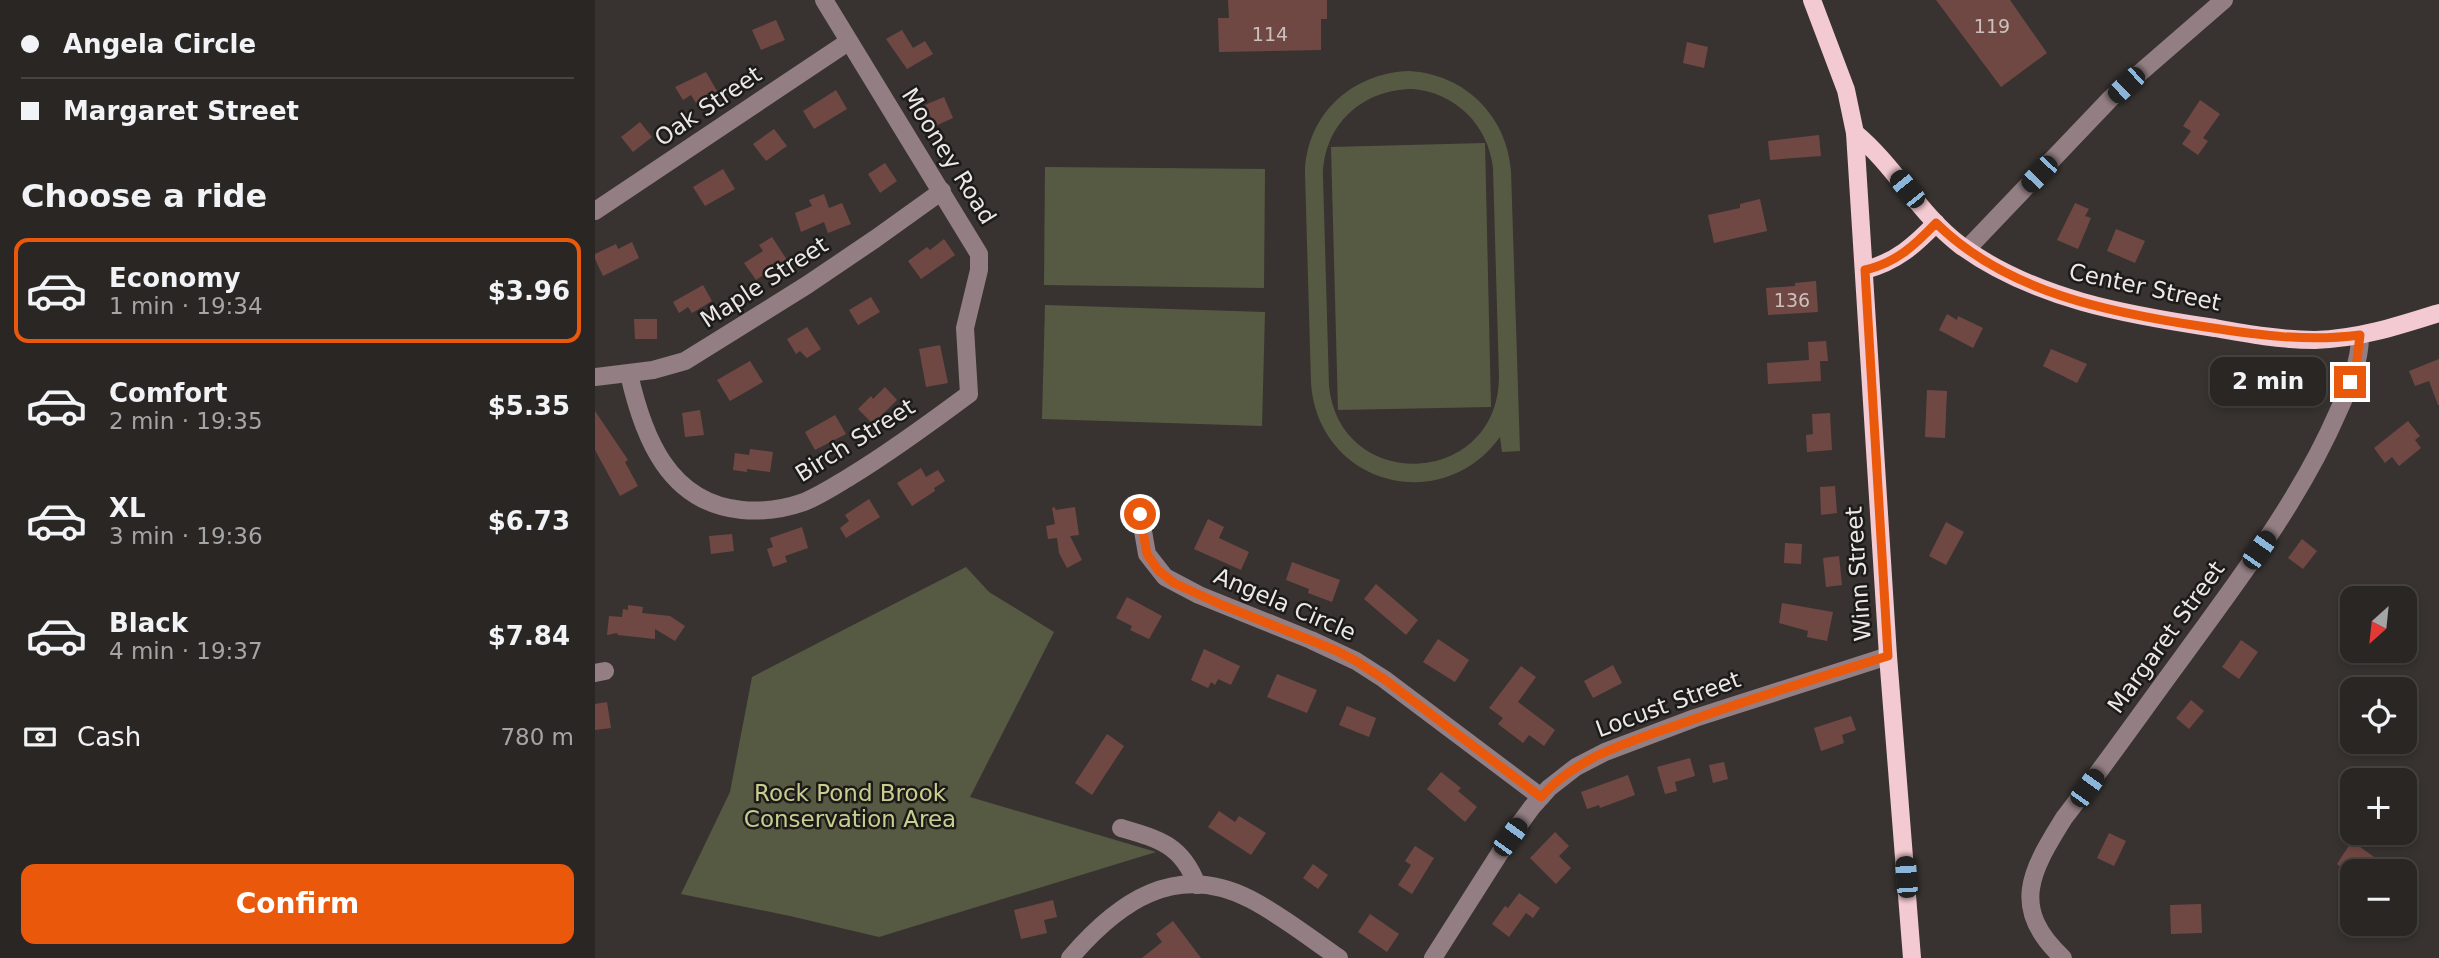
<!DOCTYPE html>
<html lang="en">
<head>
<meta charset="utf-8">
<style>
	:root { --surface:#2a2624; --page:#322e2c; --text:#f1f3f6; --muted:#a5a5a6; --line:#464341; --accent:#ea580c }
	body { margin:0; font-family:"DejaVu Sans",sans-serif; background:var(--page); color:var(--text); height:100vh; display:flex; flex-direction:column; font-size:26px; white-space:nowrap }
	* { box-sizing:border-box; margin:0 }
	p { font-size:23px; color:var(--muted) }
	.icon { flex:none; width:38px; height:38px; fill:none; stroke:currentColor; stroke-width:2; stroke-linecap:round; stroke-linejoin:round }
	.map { position:relative; flex:1; overflow:hidden }
	.side { display:flex; flex-direction:column; background:var(--surface); width:595px }
	.side>* { flex:none }
	.banner { display:grid; align-content:center; height:154px; padding:0 21px; background:var(--surface) }
	.needle { width:46px; rotate:207deg }
	.fabs { position:absolute; left:1745px; top:586px; display:grid; gap:14px }
	.fabs a { display:grid; place-items:center; width:77px; height:77px; border-radius:14px; background:var(--surface); box-shadow:0 4px 10px #0003,0 0 0 2px var(--line); font-size:35px }
	.end { position:absolute; width:32px; height:32px; margin:-16px; border:9px solid #ea580c; background:#fff; box-shadow:0 0 0 4px #fff }
	.from { border-radius:50% }
	.bubble { position:absolute; height:49px; border-radius:14px; background:var(--surface); box-shadow:0 4px 10px #0003,0 0 0 2px var(--line); font-size:23px; font-weight:700; line-height:49px; text-align:center }
	.car { position:absolute; width:21px; height:42px; margin:-21px -10px; border-radius:9px; box-shadow:0 0 5px 2px #0007; background:linear-gradient(#222 24%,#8ab4d8 0 40%,#222 0 76%,#8ab4d8 0 86%,#222 0) }
	.banner b { display:flex; align-items:center; gap:24px; height:66px; font-size:26px }
	.banner b+b { border-top:2px solid var(--line) }
	.banner i { width:18px; height:18px; background:var(--text) }
	ul { padding:0; list-style:none }
	li { display:flex; align-items:center; gap:21px; height:105px; margin:0 14px 10px; padding:0 7px; border:4px solid transparent; border-radius:14px }
	li div { flex:1 }
	li b { display:block; font-size:26px }
	li em { font-style:normal; font-weight:700 }
	li.current { border-color:var(--accent) }
	li>.icon { width:63px; height:63px; stroke-width:1.5 }
	h2 { padding:0 21px; font-size:32px; line-height:84px }
	.pay { display:flex; align-items:center; gap:18px; height:77px; padding:0 21px; font-size:26px }
	.pay p { margin-inline-start:auto }
	.cta { display:flex; gap:14px; margin-top:auto; padding:14px 21px }
	.cta a { flex:1; height:80px; border-radius:14px; background:var(--accent); color:#fff; font-size:28px; font-weight:700; line-height:80px; text-align:center }
	main { display:flex; flex:1; min-height:0 }
	.map>svg:first-child { display:block }
	.green { fill:#575a42; fill-rule:evenodd }
	.building { fill:#704843 }
	.lines { fill:none; stroke-linecap:round; stroke-linejoin:round }
	.minor { stroke:#937f83; stroke-width:18 }
	.major { stroke:#f3cad1; stroke-width:18 }
	.route { stroke:#ea580c; stroke-width:9 }
	.labels { text-anchor:middle; dominant-baseline:central; stroke-width:5; stroke-linejoin:round; paint-order:stroke }
	.number-label { font-size:19px; fill:#ccc0bd }
	.street-label { font-size:23px; fill:#ebe8e6; stroke:#1d1b1a }
	.park-label { font-size:23px; fill:#c8ce8d; stroke:#1d1b1a }
</style>
</head>
<body>
<main>
<section class="side">
<div class="banner">
<b><i class="from"></i>Angela Circle</b>
<b><i></i>Margaret Street</b>
</div>
<h2>Choose a ride</h2>
<ul>
<li class="current"><svg class="icon" aria-label="car" viewBox="0 0 24 24"><path d="M5 17H2v-5l4-1 3-4h7l3 4 3 1v5h-3M9 17h6M6 11h13"/><circle cx="7" cy="17" r="2"/><circle cx="17" cy="17" r="2"/></svg><div><b>Economy</b><p>1 min · 19:34</p></div><em>$3.96</em></li>
<li><svg class="icon" aria-label="car" viewBox="0 0 24 24"><path d="M5 17H2v-5l4-1 3-4h7l3 4 3 1v5h-3M9 17h6M6 11h13"/><circle cx="7" cy="17" r="2"/><circle cx="17" cy="17" r="2"/></svg><div><b>Comfort</b><p>2 min · 19:35</p></div><em>$5.35</em></li>
<li><svg class="icon" aria-label="car" viewBox="0 0 24 24"><path d="M5 17H2v-5l4-1 3-4h7l3 4 3 1v5h-3M9 17h6M6 11h13"/><circle cx="7" cy="17" r="2"/><circle cx="17" cy="17" r="2"/></svg><div><b>XL</b><p>3 min · 19:36</p></div><em>$6.73</em></li>
<li><svg class="icon" aria-label="car" viewBox="0 0 24 24"><path d="M5 17H2v-5l4-1 3-4h7l3 4 3 1v5h-3M9 17h6M6 11h13"/><circle cx="7" cy="17" r="2"/><circle cx="17" cy="17" r="2"/></svg><div><b>Black</b><p>4 min · 19:37</p></div><em>$7.84</em></li>
</ul>
<div class="pay"><svg class="icon" aria-label="cash" viewBox="0 0 24 24"><path d="M3 7h18v10H3z"/><circle cx="12" cy="12" r="2"/></svg>Cash<p>780 m</p></div>
<div class="cta"><a>Confirm</a></div>
</section>
<div class="map">
<svg width="1844" height="958" viewBox="0 0 1844 958">
	<rect width="100%" height="100%" fill="#383330"/>
	<g class="green">
		<path d="M 814,71 C 870,74 912,116 916,171 L 925,451 L 907,452 L 905,437 C 846,518 723,484 716,383 L 710,172 C 712,114 757,73 814,71 ZM 818,89 C 861,93 893,125 898,168 L 904,377 C 903,488 745,494 734,386 L 728,177 C 728,125 767,89 818,89 Z"/>
		<polygon points="890,143 896,407 743,410 736,147"/>
		<polygon points="450,167 670,169 669,288 449,285"/>
		<polygon points="450,305 670,312 667,426 447,419"/>
		<polygon points="371,567 394,592 459,632 375,797 561,852 284,937 195,916 86,894 135,792 157,677"/>
	</g>
	<g class="building">
		<polygon points="633,0 732,0 732,19 726,19 726,50 624,52 623,18 634,18"/>
		<polygon points="1341,0 1415,0 1452,53 1406,87"/>
		<polygon points="181,20 190,40 166,50 157,30"/>
		<polygon points="307,30 318,48 330,41 338,54 312,69 291,39"/>
		<polygon points="1092,42 1113,47 1109,68 1088,63"/>
		<polygon points="111,72 122,91 101,103 96,95 88,100 80,87"/>
		<polygon points="241,90 252,109 219,129 208,111"/>
		<polygon points="349,97 358,118 340,126 330,105"/>
		<polygon points="1605,100 1625,114 1608,138 1613,141 1603,155 1587,144 1596,131 1588,126"/>
		<polygon points="45,122 57,137 38,152 26,137"/>
		<polygon points="179,129 192,146 171,161 158,144"/>
		<polygon points="1224,135 1226,156 1175,160 1173,141"/>
		<polygon points="290,163 302,181 285,193 273,174"/>
		<polygon points="128,169 140,189 110,206 98,187"/>
		<polygon points="229,194 234,208 247,203 256,224 233,233 229,222 206,232 200,213 217,206 214,200"/>
		<polygon points="1165,199 1172,231 1119,243 1113,215 1145,208 1145,204"/>
		<polygon points="1480,203 1494,209 1490,216 1496,218 1483,249 1462,240"/>
		<polygon points="1521,229 1550,241 1540,263 1512,251"/>
		<polygon points="177,237 192,260 161,280 149,263 168,251 164,245"/>
		<polygon points="349,239 360,255 326,279 313,261 332,247 335,250"/>
		<polygon points="37,242 44,258 8,276 0,259 0,254 21,244 23,249"/>
		<polygon points="1221,281 1223,312 1173,315 1171,288 1200,286 1200,283"/>
		<polygon points="108,285 117,301 97,313 93,307 84,313 78,302"/>
		<polygon points="276,297 285,312 263,325 254,310"/>
		<polygon points="1352,314 1362,320 1363,316 1388,328 1378,348 1344,330"/>
		<polygon points="39,319 62,319 62,339 40,339"/>
		<polygon points="212,327 226,349 212,358 205,351 201,354 192,339"/>
		<polygon points="1231,341 1233,361 1225,361 1226,381 1173,384 1172,363 1214,360 1213,342"/>
		<polygon points="345,345 353,383 331,387 324,349"/>
		<polygon points="1456,349 1492,364 1482,383 1448,366"/>
		<polygon points="1844,359 1844,405 1843,405 1834,381 1820,386 1814,371"/>
		<polygon points="155,361 168,382 135,401 122,380"/>
		<polygon points="290,387 302,400 278,424 263,409 276,396 278,399"/>
		<polygon points="1332,390 1352,391 1350,438 1330,437"/>
		<polygon points="105,410 109,435 90,437 87,413"/>
		<polygon points="0,411 33,460 30,462 43,486 25,496 0,450"/>
		<polygon points="1235,413 1237,450 1212,452 1211,435 1218,434 1217,414"/>
		<polygon points="240,415 251,434 220,450 210,432"/>
		<polygon points="1813,421 1825,436 1820,440 1826,448 1804,466 1797,457 1790,463 1779,448"/>
		<polygon points="155,449 178,452 175,472 152,469 152,472 138,470 140,453 154,455"/>
		<polygon points="326,468 331,477 343,470 350,481 339,488 340,491 317,506 302,483"/>
		<polygon points="1240,486 1242,513 1226,515 1225,487"/>
		<polygon points="274,499 285,517 251,538 245,528 254,521 250,515"/>
		<polygon points="459,507 461,510 480,507 484,535 475,536 487,560 472,568 464,553 462,538 453,539 451,526 460,524 457,508"/>
		<polygon points="613,519 629,527 624,538 654,552 646,570 599,549"/>
		<polygon points="1351,522 1369,532 1351,565 1334,556"/>
		<polygon points="207,527 213,548 190,556 192,562 178,567 172,549 178,547 175,538"/>
		<polygon points="137,534 139,551 116,554 114,536"/>
		<polygon points="1707,539 1722,551 1708,569 1693,558"/>
		<polygon points="1190,543 1207,544 1206,564 1189,563"/>
		<polygon points="1244,556 1247,585 1231,587 1228,558"/>
		<polygon points="697,562 745,580 737,602 713,593 714,589 691,580"/>
		<polygon points="781,584 823,620 811,635 769,599"/>
		<polygon points="532,597 567,616 554,639 535,630 537,626 521,618"/>
		<polygon points="1187,603 1238,612 1232,641 1212,637 1213,631 1184,623"/>
		<polygon points="33,605 48,607 47,613 75,616 90,626 80,641 60,629 60,639 23,635 22,633 12,635 14,616 27,617 28,609 33,610"/>
		<polygon points="843,639 874,660 860,682 828,662"/>
		<polygon points="1646,640 1663,652 1644,679 1627,667"/>
		<polygon points="609,649 645,666 636,685 623,679 620,685 616,682 613,688 596,680"/>
		<polygon points="1018,665 1027,683 998,698 989,681"/>
		<polygon points="926,666 941,677 923,702 960,730 949,746 934,735 928,743 903,724 908,718 894,708"/>
		<polygon points="682,674 722,690 712,713 672,697"/>
		<polygon points="1596,700 1609,711 1594,729 1581,718"/>
		<polygon points="12,702 16,728 0,730 0,704"/>
		<polygon points="752,706 781,718 774,737 744,725"/>
		<polygon points="1256,716 1261,730 1247,735 1249,743 1226,751 1219,728"/>
		<polygon points="512,734 529,746 497,795 480,783"/>
		<polygon points="1095,758 1100,776 1080,782 1082,791 1070,794 1062,767"/>
		<polygon points="1129,762 1133,779 1118,783 1114,765"/>
		<polygon points="846,772 866,788 863,791 882,807 870,822 832,789"/>
		<polygon points="1033,775 1040,795 1005,808 1004,805 992,809 986,792"/>
		<polygon points="624,811 640,822 644,816 671,833 656,855 613,827"/>
		<polygon points="960,832 974,846 964,856 976,868 961,884 935,858"/>
		<polygon points="1514,833 1531,841 1519,866 1502,858"/>
		<polygon points="1757,841 1783,860 1791,872 1752,872 1742,864"/>
		<polygon points="820,846 839,858 817,894 803,885 816,865 810,861"/>
		<polygon points="718,864 733,875 723,889 708,878"/>
		<polygon points="924,893 945,908 938,918 931,913 914,937 897,924 910,906 913,908"/>
		<polygon points="458,900 462,917 449,920 452,933 426,939 419,910"/>
		<polygon points="1606,904 1607,933 1576,934 1575,905"/>
		<polygon points="775,914 804,934 792,952 763,932"/>
		<polygon points="578,921 606,958 547,958 567,942 561,934"/>
	</g>
	<g class="lines">
		<g class="minor">
			<polyline points="0,211 253,42"/>
			<polyline points="1372,249 1516,98 1629,0"/>
			<path d="M 34,374 C 48,436 73,503 147,510 C 168,512 189,509 209,502 C 226,495 241,485 256,476 C 297,451 335,423 374,394 L 370,328 L 384,270 L 384,254 L 229,0"/>
			<polyline points="0,377 58,370 90,361 212,285 280,239 347,191"/>
			<polyline points="545,514 552,554 570,577 604,595 716,640 761,661 789,679 946,797"/>
			<polyline points="0,673 10,671"/>
			<path d="M 526,828 C 564,839 587,845 602,885"/>
			<path d="M 475,958 C 523,902 580,861 655,899 C 686,915 715,938 744,958"/>
			<polyline points="838,958 915,837 937,807 954,788 981,767 1010,752 1100,718 1293,656"/>
			<path d="M 1468,958 C 1414,908 1436,871 1469,818 C 1509,766 1547,712 1586,659 C 1643,580 1704,502 1743,412 C 1754,388 1765,362 1765,336"/>
		</g>
		<g class="major">
			<polyline points="1217,0 1251,90 1260,133 1293,656 1317,958"/>
			<path d="M 1260,133 C 1300,166 1324,214 1365,245 C 1439,299 1532,315 1620,328 C 1653,334 1687,340 1720,340 C 1763,339 1803,326 1844,313"/>
			<path d="M 1270,270 C 1301,262 1320,245 1341,223"/>
		</g>
	</g>
	<g class="lines">
		<path class="route" d="M 545,514 L 552,554 L 563,570 L 579,583 L 627,605 L 740,650 L 761,661 L 789,679 L 946,797 C 983,755 1040,740 1091,722 C 1157,698 1226,677 1293,656 L 1270,270 C 1301,263 1320,245 1341,223 C 1412,293 1516,313 1611,327 C 1663,335 1712,342 1765,335 L 1762,360 L 1755,382"/>
	</g>
	<g class="labels">
		<g class="number-label">
			<text x="1397" y="26">119</text>
			<text x="675" y="34">114</text>
			<text x="1197" y="300">136</text>
		</g>
		<g class="street-label">
			<text transform="translate(113 106) rotate(-34)">Oak Street</text>
			<text transform="translate(354 156) rotate(58)">Mooney Road</text>
			<text transform="translate(169 282) rotate(-33)">Maple Street</text>
			<text transform="translate(1550 287) rotate(12)">Center Street</text>
			<text transform="translate(260 440) rotate(-32)">Birch Street</text>
			<text transform="translate(1263 574) rotate(-94)">Winn Street</text>
			<text transform="translate(690 604) rotate(23)">Angela Circle</text>
			<text transform="translate(1571 637) rotate(-54)">Margaret Street</text>
			<text transform="translate(1073 704) rotate(-20)">Locust Street</text>
		</g>
		<g class="park-label">
			<text x="255" y="793">Rock Pond Brook<tspan x="255" dy="26">Conservation Area</tspan></text>
		</g>
	</g>
</svg>
<div class="fabs">
<a><svg class="needle" viewBox="-14 -14 28 28"><path d="M0-13l5 13h-10z" fill="#e53935"/><path d="M0 13l5-13h-10z" fill="#a5a5a6"/></svg></a>
<a><svg class="icon" aria-label="locate" viewBox="0 0 24 24"><circle cx="12" cy="12" r="6"/><path d="M12 2v4M12 18v4M2 12h4M18 12h4"/></svg></a>
<a>+</a>
<a>−</a>
</div>
<i class="end from" style="left:545px;top:514px"></i>
<i class="end" style="left:1755px;top:382px"></i>
<div class="bubble" style="left:1615px;top:357px;width:116px">2 min</div>
<i class="car" style="left:1531px;top:85px;rotate:227deg"></i>
<i class="car" style="left:1444px;top:174px;rotate:224deg"></i>
<i class="car" style="left:1312px;top:189px;rotate:321deg"></i>
<i class="car" style="left:1664px;top:550px;rotate:35deg"></i>
<i class="car" style="left:1492px;top:788px;rotate:36deg"></i>
<i class="car" style="left:915px;top:837px;rotate:36deg"></i>
<i class="car" style="left:1311px;top:877px;rotate:356deg"></i>
</div>
</main>
</body>
</html>
